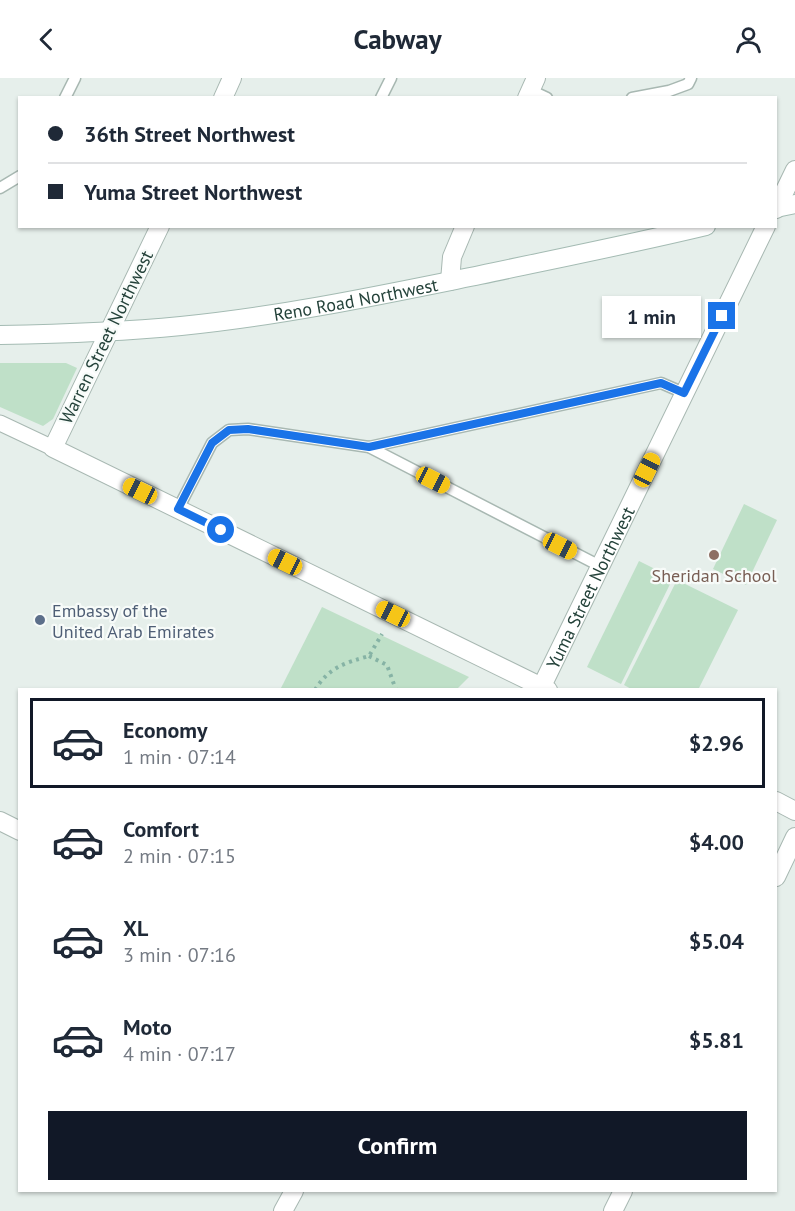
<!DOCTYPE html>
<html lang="en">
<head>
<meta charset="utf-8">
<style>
	:root { --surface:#fff; --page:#f6f6f7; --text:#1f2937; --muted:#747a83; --line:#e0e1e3; --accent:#111827 }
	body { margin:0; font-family:"PT Sans",sans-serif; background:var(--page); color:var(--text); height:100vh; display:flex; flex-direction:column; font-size:22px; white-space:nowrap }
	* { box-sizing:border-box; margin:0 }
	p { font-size:20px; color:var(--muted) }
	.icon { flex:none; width:33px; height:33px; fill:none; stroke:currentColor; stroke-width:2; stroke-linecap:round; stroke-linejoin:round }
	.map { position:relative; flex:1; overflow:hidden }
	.sheet { position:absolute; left:18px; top:610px; width:759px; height:504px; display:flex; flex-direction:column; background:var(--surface); border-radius:0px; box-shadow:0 2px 4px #0004 }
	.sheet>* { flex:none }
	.banner { position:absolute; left:18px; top:18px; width:759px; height:132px; border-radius:0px; box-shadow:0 2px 4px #0004; display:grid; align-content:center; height:132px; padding:0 30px; background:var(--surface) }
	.end { position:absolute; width:27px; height:27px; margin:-14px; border:8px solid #1a73e8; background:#fff; box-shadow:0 0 0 3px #fff }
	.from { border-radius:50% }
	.bubble { position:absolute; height:42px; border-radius:0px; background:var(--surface); box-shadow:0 2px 4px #0004; font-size:20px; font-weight:800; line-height:42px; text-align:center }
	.car { position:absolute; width:18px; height:36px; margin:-18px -9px; border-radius:8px; box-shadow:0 0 4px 2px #0007; background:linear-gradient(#f5c518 24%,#345 0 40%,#f5c518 0 76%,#345 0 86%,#f5c518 0) }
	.banner b { display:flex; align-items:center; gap:21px; height:57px; font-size:22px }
	.banner b+b { border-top:2px solid var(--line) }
	.banner i { width:15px; height:15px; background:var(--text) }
	ul { padding:10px 0 0; list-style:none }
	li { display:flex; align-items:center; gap:18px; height:90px; margin:0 12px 9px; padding:0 18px; border:3px solid transparent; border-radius:0px }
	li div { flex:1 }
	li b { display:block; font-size:22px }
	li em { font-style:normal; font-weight:800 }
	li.active { border-color:var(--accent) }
	li>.icon { width:54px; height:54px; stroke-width:1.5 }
	.action { display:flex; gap:12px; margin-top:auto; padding:12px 30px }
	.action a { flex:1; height:69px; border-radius:0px; background:var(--accent); color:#fff; font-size:24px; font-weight:800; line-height:69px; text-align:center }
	header { display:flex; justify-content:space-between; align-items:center; height:78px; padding:0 30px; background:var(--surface); font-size:27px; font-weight:800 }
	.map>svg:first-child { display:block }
	.green { fill:#bfe0c8 }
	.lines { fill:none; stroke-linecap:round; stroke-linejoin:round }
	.service-casing { stroke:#a8b8b2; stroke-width:13 }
	.pedestrian-casing { stroke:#a8b8b2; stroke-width:17 }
	.minor-casing { stroke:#a8b8b2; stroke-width:20 }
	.secondary-casing { stroke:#a4bbb3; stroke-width:20 }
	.path { stroke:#86b3a5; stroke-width:4; stroke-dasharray:3 4.5; stroke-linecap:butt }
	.service { stroke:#fff; stroke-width:10 }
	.pedestrian { stroke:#fff; stroke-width:15 }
	.minor { stroke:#fff; stroke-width:18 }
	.secondary { stroke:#fff; stroke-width:18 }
	.route { stroke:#1a73e8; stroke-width:8 }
	.education-dot { fill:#8d6e63; stroke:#f7fbf9; stroke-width:2 }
	.service-dot { fill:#5c6f8a; stroke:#f7fbf9; stroke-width:2 }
	.labels { text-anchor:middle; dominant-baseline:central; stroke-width:4.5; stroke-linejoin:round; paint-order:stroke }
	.street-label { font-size:18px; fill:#24423a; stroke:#f7fbf9 }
	.education-label { font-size:18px; fill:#785e54; stroke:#f7fbf9 }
	.service-label { font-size:18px; fill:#4e5e75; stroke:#f7fbf9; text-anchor:start }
</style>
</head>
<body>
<header><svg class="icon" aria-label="back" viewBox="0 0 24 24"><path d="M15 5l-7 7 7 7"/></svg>Cabway<svg class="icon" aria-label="person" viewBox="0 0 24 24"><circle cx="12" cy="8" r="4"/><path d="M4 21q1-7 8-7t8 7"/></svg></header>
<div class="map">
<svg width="795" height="1133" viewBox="0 0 795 1133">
	<rect width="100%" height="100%" fill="#e6efeb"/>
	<g class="green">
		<polygon points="0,285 66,285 77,290 53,341 43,348 0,329"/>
		<polygon points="744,426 777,442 746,507 713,491"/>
		<polygon points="639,483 673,500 621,606 587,589"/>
		<polygon points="677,502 738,532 698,612 633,612 624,607"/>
		<polygon points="322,529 469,599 456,612 280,612"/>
	</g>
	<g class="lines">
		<g class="service-casing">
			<g id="service">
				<polyline points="530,12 547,20"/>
				<polyline points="65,20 75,0"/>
				<polyline points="381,20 391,0"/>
				<polyline points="632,20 669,13 688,6 691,0"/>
				<polyline points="0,110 20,98"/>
				<polyline points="369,369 661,305 684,315"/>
				<polyline points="178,431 212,365 229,352 248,351 369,369 600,488"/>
			</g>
		</g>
		<g class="pedestrian-casing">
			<polyline id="pedestrian" points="0,345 53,370"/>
		</g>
		<g class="minor-casing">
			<g id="minor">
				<polyline points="223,20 232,0"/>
				<polyline points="527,20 536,0"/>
				<polyline points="776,131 795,92"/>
				<polyline points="160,148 53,370 548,612"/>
				<polyline points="450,203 452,179 465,148"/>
				<path id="s1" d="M 540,612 L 766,148"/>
				<polyline points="776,723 795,733"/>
				<polyline points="0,743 20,753"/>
				<polyline points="776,799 795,759"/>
				<polyline points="283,1133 294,1113"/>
				<polyline points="613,1133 623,1113"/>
			</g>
		</g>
		<g class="secondary-casing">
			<g id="secondary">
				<polyline points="776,130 795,126"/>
				<path id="s2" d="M 0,257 C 60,256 121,254 181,248 C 282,238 381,217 480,197 C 555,181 631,166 706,148"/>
			</g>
		</g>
		<g class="path">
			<polyline points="369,578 387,587 396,612"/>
			<path d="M 315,612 C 329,589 345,585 369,578 L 382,556"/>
		</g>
		<use href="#service" class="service"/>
		<use href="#pedestrian" class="pedestrian"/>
		<use href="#minor" class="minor"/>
		<use href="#secondary" class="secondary"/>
	</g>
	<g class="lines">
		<polyline class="route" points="221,452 178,431 212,365 229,352 248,351 369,369 661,305 684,315 722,238"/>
	</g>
	<circle class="education-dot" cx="714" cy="477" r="6"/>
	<circle class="service-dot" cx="40" cy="542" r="6"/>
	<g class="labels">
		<g class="street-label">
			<text stroke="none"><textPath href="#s2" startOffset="358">Reno Road Northwest</textPath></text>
			<text transform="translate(106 259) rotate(-64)">Warren Street Northwest</text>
			<text stroke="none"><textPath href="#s1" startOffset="114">Yuma Street Northwest</textPath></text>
		</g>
		<g class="education-label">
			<text x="714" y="497">Sheridan School</text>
		</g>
		<g class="service-label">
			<text x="52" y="532">Embassy of the<tspan x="52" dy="21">United Arab Emirates</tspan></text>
		</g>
	</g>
</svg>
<i class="end from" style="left:221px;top:452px"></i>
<i class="end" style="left:722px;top:238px"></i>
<div class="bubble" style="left:602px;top:218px;width:99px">1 min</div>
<i class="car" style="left:647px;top:392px;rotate:26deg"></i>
<i class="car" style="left:433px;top:402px;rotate:117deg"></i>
<i class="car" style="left:140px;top:413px;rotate:296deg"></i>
<i class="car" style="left:560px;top:468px;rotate:117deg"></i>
<i class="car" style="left:285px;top:484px;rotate:296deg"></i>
<i class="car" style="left:393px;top:536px;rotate:296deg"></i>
<div class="banner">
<b><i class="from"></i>36th Street Northwest</b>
<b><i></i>Yuma Street Northwest</b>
</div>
<section class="sheet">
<ul>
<li class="active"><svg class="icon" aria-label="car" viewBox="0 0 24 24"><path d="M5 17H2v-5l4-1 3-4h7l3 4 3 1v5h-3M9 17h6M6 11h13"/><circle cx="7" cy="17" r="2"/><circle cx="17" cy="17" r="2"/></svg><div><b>Economy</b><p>1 min · 07:14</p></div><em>$2.96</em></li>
<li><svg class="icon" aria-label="car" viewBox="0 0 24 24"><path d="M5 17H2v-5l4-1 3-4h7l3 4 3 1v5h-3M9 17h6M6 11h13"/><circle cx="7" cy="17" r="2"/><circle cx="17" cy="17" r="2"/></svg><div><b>Comfort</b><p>2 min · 07:15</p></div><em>$4.00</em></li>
<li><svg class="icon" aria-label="car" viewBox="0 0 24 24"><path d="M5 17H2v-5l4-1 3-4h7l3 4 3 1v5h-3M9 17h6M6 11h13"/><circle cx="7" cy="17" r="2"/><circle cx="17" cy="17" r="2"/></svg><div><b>XL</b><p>3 min · 07:16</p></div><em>$5.04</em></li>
<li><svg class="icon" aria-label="car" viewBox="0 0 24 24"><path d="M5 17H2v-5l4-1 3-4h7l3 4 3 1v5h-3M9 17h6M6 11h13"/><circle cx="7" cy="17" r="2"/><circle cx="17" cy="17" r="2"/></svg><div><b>Moto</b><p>4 min · 07:17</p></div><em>$5.81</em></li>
</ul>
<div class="action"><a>Confirm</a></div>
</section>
</div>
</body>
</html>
